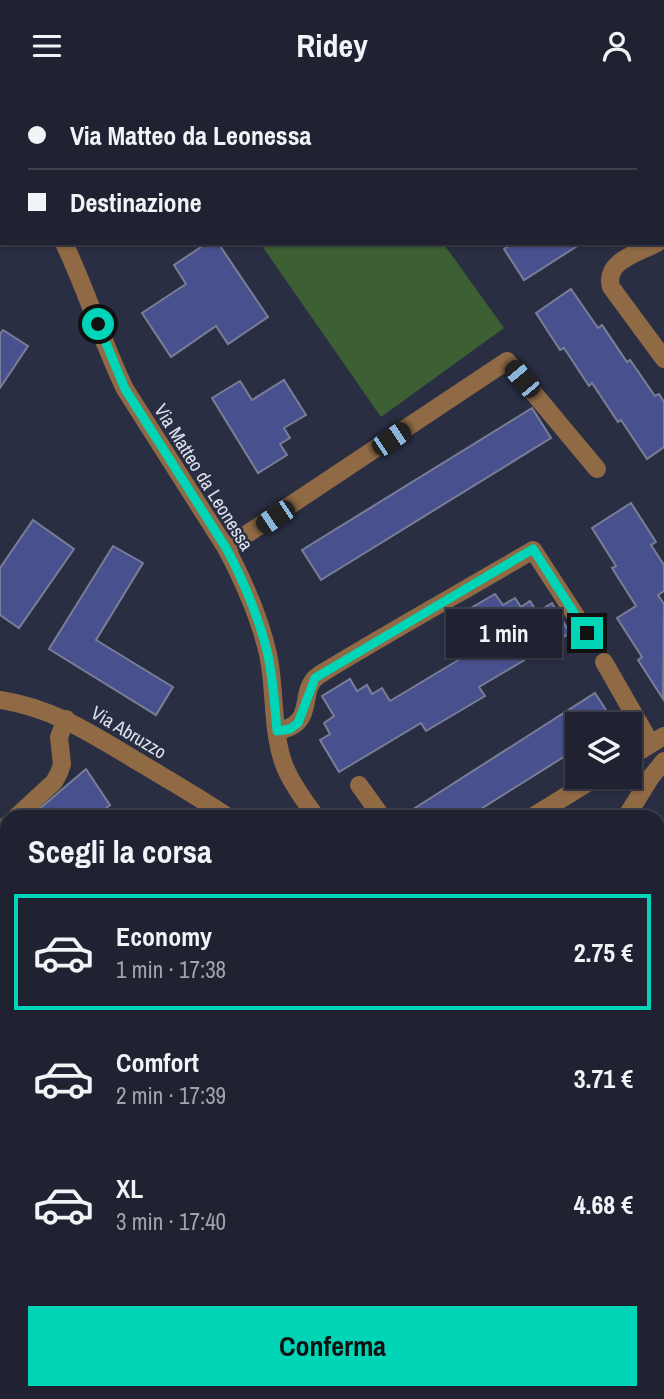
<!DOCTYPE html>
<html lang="it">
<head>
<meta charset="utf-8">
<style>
	:root { --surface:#202232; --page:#282a3a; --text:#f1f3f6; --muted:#a2a4ac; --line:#3d3f4d; --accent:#00d5b7 }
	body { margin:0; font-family:"Archivo Narrow",sans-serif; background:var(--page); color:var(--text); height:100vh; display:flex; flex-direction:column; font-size:26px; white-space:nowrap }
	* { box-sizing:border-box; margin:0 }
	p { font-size:23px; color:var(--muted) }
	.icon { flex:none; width:38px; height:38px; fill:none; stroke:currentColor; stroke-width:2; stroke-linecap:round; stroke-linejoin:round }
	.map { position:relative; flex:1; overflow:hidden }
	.panel { position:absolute; left:0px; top:719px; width:665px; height:590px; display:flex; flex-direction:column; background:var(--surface); border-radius:21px 21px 0 0; box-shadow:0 2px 5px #0004,0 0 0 2px var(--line) }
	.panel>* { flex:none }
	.hud { position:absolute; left:0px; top:0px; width:665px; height:154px; box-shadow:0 2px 5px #0004,0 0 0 2px var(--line); display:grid; align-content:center; height:154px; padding:0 28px; background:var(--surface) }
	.tools { position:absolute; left:565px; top:621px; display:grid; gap:14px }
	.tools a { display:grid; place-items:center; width:77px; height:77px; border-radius:0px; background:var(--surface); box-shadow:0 2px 5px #0004,0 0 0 2px var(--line); font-size:35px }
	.end { position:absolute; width:32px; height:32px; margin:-16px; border:9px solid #00d5b7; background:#111; box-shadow:0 0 0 4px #111 }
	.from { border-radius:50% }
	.bubble { position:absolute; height:49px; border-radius:0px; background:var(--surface); box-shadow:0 2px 5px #0004,0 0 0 2px var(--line); font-size:23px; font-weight:700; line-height:49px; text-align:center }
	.car { position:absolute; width:21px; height:42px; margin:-21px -10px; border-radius:9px; box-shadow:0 0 5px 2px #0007; background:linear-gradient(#222 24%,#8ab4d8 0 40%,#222 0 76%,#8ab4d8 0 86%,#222 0) }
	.hud b { display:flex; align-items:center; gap:24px; height:66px; font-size:26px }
	.hud b+b { border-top:2px solid var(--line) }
	.hud i { width:18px; height:18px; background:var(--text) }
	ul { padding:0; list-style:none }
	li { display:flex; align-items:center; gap:21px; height:116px; margin:0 14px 10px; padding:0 14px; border:4px solid transparent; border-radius:0px }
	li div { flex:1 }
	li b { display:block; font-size:26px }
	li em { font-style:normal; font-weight:700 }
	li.on { border-color:var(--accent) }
	li>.icon { width:63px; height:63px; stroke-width:1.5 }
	h2 { padding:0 28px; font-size:32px; line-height:84px }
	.button { display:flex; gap:14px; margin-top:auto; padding:14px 28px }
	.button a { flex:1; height:80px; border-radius:0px; background:var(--accent); color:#111; font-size:28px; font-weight:700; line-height:80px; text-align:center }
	header { display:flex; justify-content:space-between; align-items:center; height:91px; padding:0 28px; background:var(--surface); font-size:32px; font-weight:700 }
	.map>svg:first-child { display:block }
	.green { fill:#3c6033 }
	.building { fill:#48518e; stroke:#797e97; stroke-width:2 }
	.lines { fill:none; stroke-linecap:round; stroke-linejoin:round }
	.minor { stroke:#906a45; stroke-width:18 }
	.route { stroke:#00d5b7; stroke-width:9 }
	.labels { text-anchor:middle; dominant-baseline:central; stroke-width:5; stroke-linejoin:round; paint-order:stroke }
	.street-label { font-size:19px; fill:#dde0ee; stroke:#2a2e43 }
</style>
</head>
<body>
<header><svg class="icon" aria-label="menu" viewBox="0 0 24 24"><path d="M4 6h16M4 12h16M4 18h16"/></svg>Ridey<svg class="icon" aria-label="person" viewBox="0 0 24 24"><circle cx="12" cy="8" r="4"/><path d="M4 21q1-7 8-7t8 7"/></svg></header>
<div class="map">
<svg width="664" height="1308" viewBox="0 0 664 1308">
	<rect width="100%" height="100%" fill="#2a2e43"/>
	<g class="green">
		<polygon points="155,0 367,0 368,2 156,2"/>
		<polygon points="260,152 443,152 504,237 381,326"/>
		<polygon points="658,1167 664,1171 664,1308 560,1308 561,1302 658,1302"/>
	</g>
	<g class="building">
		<polygon points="460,0 563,0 564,2 457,2"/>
		<polygon points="207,152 218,152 268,226 228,253 216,235 171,266 142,222 186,193 174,174"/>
		<polygon points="513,152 582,152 524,189 504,158"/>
		<polygon points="571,198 598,237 602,234 627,271 630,269 655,305 659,303 664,311 664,356 647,368 621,329 618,331 592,292 589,295 564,257 560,259 536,222"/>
		<polygon points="3,239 28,255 0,297 0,243"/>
		<polygon points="284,289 306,324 284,337 290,347 280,353 287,364 258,382 212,307 240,290 252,309"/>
		<polygon points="532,317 551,347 321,489 302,459"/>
		<polygon points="631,412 656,451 651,454 664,474 664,500 658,504 664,513 663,608 638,569 642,566 617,527 636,515 612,477 616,475 592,437"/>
		<polygon points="33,429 74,458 19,537 0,524 0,477"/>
		<polygon points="113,455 143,472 96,549 173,596 156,624 49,558"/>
		<polygon points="495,503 503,514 515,507 521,516 530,510 537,521 552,512 570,542 479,596 485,605 426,640 421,632 339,681 320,649 330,643 324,632 334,625 322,605 350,588 357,600 367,594 372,603 382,597 390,610 480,556 472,543 481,538 469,518"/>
		<polygon points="595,602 615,633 578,634 578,657 468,726 405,726 404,724"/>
		<polygon points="86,678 110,714 96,726 30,726"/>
		<polygon points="7,746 7,802 0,807 0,752"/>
		<polygon points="661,750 664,756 664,829 658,818 658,751"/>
		<polygon points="7,913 7,969 3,972 0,968 0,918"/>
		<polygon points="664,922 664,989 658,993 658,925"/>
		<polygon points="7,1166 7,1221 0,1225 0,1170"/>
		<polygon points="157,1302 212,1302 216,1308 161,1308"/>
	</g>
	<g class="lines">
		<g class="minor">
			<polyline points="1,0 2,4"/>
			<polyline points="638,0 639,2"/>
			<polyline points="80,2 83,0"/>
			<polyline points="663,39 664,40"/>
			<polyline points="0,57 2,55"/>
			<path d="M 64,152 C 87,200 102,251 125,298 L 226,457 C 243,489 260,528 268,563 C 276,600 271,641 285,676 C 292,694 305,710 316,726"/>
			<path d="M 657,152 C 638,162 604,170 611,196 L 664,268"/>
			<polyline points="226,457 507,270 597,378"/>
			<polyline points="604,571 651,653"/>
			<path d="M 0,609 C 53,617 92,643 137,670 C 167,688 199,706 228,726"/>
			<path d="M 277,640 C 319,633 296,599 319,584 C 389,541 462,501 533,459 L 587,542"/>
			<polyline points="630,666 664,645"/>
			<polyline points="359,694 382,726"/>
			<polyline points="16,726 54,691 59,682 62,673 59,646 66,628"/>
			<polyline points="532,726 597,686"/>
			<polyline points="626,726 651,686 664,670"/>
			<polyline points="0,741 7,734"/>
			<polyline points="0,887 7,882"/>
			<polyline points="0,996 7,1005"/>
			<polyline points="0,1039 6,1049"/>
			<polyline points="658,1083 664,1074"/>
			<polyline points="0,1144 7,1139"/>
			<polyline points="544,1308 545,1302"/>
		</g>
	</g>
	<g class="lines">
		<path class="route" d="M 98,233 L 125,298 L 226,457 C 243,488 260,530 268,564 C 273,589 275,614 277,640 L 290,638 L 298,632 L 315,587 L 533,458 L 587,542"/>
	</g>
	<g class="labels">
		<g class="street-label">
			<text transform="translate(204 386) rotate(58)">Via Matteo da Leonessa</text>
			<text transform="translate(129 641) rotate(31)">Via Abruzzo</text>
		</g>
	</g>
</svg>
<div class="tools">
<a><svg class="icon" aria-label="layers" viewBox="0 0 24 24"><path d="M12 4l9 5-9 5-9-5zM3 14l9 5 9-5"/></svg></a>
</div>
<i class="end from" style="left:98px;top:233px"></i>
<i class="end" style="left:587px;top:542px"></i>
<div class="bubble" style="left:446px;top:518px;width:116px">1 min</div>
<i class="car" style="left:522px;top:288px;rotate:320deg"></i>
<i class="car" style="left:391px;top:348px;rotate:56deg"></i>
<i class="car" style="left:275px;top:426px;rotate:236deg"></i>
<div class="hud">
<b><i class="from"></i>Via Matteo da Leonessa</b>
<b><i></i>Destinazione</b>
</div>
<section class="panel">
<h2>Scegli la corsa</h2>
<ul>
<li class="on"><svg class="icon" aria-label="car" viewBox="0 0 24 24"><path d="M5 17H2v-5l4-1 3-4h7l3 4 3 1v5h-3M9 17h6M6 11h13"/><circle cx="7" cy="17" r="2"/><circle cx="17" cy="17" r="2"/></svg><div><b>Economy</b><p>1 min · 17:38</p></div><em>2.75 €</em></li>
<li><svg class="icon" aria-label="car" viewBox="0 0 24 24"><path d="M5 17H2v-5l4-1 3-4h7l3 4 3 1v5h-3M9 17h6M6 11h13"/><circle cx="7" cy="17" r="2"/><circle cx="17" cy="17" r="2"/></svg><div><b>Comfort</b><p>2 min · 17:39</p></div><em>3.71 €</em></li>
<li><svg class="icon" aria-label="car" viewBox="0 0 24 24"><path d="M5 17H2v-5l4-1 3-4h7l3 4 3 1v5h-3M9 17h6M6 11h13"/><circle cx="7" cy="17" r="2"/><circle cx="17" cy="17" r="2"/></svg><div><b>XL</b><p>3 min · 17:40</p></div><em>4.68 €</em></li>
</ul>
<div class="button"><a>Conferma</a></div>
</section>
</div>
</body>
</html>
